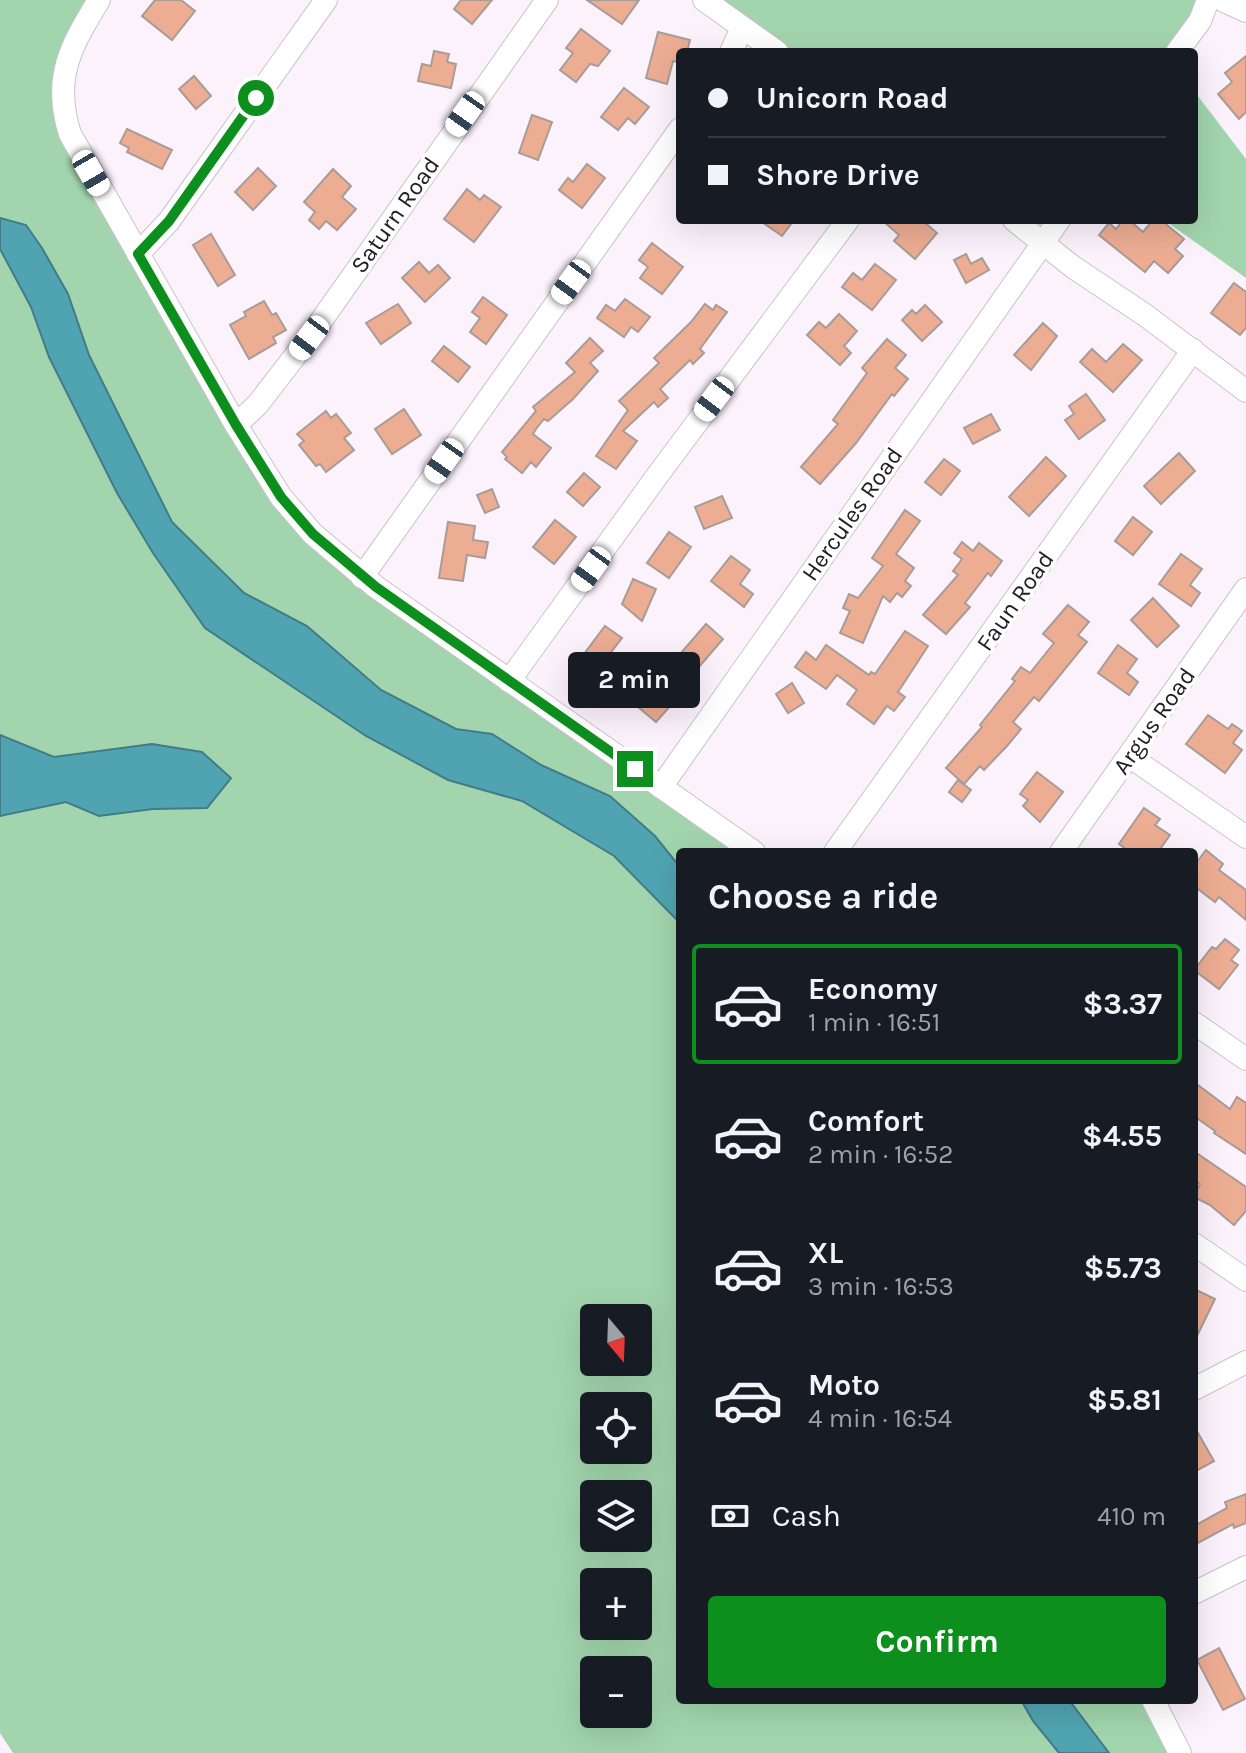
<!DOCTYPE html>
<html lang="en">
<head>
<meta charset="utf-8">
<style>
	:root { --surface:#171b24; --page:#242831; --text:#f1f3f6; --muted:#9ea1a6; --line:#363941; --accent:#0d8f1e }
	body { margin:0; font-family:Karla,sans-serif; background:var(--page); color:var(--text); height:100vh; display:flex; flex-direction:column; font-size:30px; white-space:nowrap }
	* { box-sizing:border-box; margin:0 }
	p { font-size:26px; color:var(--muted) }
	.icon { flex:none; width:44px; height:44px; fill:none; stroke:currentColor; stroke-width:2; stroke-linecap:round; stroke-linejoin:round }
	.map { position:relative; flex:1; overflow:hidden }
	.side { position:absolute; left:676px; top:848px; width:522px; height:856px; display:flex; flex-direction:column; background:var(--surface); border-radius:8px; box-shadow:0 8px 32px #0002 }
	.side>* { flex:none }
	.guide { position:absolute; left:676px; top:48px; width:522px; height:176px; border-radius:8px; box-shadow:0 8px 32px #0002; display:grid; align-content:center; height:176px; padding:0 32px; background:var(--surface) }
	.needle { width:52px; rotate:161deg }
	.tools { position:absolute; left:580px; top:1304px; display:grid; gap:16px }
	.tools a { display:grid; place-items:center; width:72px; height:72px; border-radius:8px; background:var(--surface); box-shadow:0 8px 32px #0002; font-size:40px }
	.end { position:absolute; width:36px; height:36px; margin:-18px; border:10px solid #0d8f1e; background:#fff; box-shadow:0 0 0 4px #fff }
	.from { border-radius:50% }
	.bubble { position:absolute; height:56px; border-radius:8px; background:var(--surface); box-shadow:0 8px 32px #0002; font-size:26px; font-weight:700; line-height:56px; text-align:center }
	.car { position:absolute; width:24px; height:48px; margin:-24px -12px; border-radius:10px; box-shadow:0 0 6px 2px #0007; background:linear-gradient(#fff 24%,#345 0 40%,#fff 0 76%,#345 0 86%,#fff 0) }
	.guide b { display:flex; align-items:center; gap:28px; height:76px; font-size:30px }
	.guide b+b { border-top:2px solid var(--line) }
	.guide i { width:20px; height:20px; background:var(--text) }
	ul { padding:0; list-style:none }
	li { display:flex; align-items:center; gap:24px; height:120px; margin:0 16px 12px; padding:0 16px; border:4px solid transparent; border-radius:8px }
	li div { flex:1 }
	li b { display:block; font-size:30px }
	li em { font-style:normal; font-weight:700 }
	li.selected { border-color:var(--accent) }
	li>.icon { width:72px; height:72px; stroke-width:1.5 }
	h2 { padding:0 32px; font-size:36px; line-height:96px }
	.pay { display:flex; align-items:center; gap:20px; height:88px; padding:0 32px; font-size:30px }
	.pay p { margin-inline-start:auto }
	.primary-button { display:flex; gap:16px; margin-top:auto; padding:16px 32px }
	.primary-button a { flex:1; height:92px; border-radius:8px; background:var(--accent); color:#fff; font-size:32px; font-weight:700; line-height:92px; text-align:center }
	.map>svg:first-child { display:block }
	.green { fill:#a2d5ad; fill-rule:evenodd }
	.water { fill:#50a4b2; stroke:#427c87; stroke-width:2 }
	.building { fill:#edad93; stroke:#a99c97; stroke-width:2 }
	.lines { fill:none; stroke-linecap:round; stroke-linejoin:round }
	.minor-casing { stroke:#cbc2cb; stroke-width:24 }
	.minor { stroke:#fff; stroke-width:22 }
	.route { stroke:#0d8f1e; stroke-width:10 }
	.labels { text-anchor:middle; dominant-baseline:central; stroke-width:7; stroke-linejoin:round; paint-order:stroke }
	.street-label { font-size:24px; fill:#232023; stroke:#fff }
</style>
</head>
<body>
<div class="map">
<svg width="1246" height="1753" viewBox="0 0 1246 1753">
	<rect width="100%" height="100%" fill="#fcf2fc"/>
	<g class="green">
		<polygon points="0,0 103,0 59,107 286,512 508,685 735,852 680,852 680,867 655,836 492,734 456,729 381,690 307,626 244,593 171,522 89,355 68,294 42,248 26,226 0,218"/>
		<polygon points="693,0 1200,0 1164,52 766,52"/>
		<polygon points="1194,91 1246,159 1246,278 1164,220 1194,220"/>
		<path d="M 0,249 L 31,307 L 49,357 L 117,493 L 153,553 L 205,628 L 366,736 L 448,780 L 522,801 L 614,857 L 680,923 L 680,1700 L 1021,1700 L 1033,1721 L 1059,1753 L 13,1753 L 0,1733 L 0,816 L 66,802 L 99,816 L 153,809 L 206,808 L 152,744 L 54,757 L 0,735 ZM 594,1318 L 638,1318 L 638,1362 L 594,1362 ZM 594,1406 L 638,1406 L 638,1450 L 594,1450 ZM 594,1494 L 638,1494 L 638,1538 L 594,1538 ZM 594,1582 L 638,1582 L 638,1626 L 594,1626 ZM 594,1670 L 638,1670 L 638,1714 L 594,1714 Z"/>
		<polygon points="1069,1700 1145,1700 1171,1753 1109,1753"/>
	</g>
	<g class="water">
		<polygon points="0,218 26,225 42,248 68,294 89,355 172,522 244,593 307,626 381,690 456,729 492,734 541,765 610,796 655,836 680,867 680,923 614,856 522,801 448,780 366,736 205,628 153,553 117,493 49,357 31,307 0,249"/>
		<polygon points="0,735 54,757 152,744 202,752 231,778 207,808 153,809 99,816 66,802 0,816"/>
		<polygon points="1021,1700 1069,1700 1109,1753 1059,1753 1033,1721"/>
	</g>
	<g class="building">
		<polygon points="155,0 181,0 195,11 172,40 142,16"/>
		<polygon points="461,0 492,0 472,24 454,9"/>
		<polygon points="587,0 639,0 622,24"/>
		<polygon points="581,29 610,51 598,66 590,64 576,82 560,70 573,53 566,48"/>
		<polygon points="658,32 690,40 687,52 680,52 680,63 673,61 667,84 646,78"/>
		<polygon points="434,51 449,54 447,62 456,64 451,88 418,81 422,64 431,66"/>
		<polygon points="1246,56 1246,112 1239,119 1218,94 1232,82 1225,73"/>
		<polygon points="194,76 211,96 196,109 179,89"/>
		<polygon points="624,88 649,107 635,124 628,118 618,130 601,117"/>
		<polygon points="532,115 552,122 538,160 519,153"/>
		<polygon points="127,129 172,150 162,169 127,152 129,148 120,143"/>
		<polygon points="587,164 605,178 582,208 559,190 568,178 573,182"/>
		<polygon points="258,168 276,186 253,210 235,192"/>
		<polygon points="333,169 351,186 342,197 356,209 337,230 326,221 319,229 309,220 315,212 304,202"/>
		<polygon points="467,189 480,200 484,195 501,207 474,242 444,219"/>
		<polygon points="759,220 794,220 782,236"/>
		<polygon points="882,220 922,220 937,233 915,259 894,241 899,235"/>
		<polygon points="1123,220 1129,220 1143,232 1153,220 1161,220 1184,239 1175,249 1183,256 1168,273 1154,261 1145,272 1099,235 1109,223 1116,229"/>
		<polygon points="211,234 235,275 218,286 193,245"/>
		<polygon points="652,243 683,267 662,294 640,278 648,267 639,260"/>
		<polygon points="966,254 971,264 982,258 989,270 966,283 954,260"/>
		<polygon points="419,262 429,273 438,265 450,278 425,302 402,278"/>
		<polygon points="875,264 896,280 872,310 842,287 853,273 862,280"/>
		<polygon points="1234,283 1246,292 1246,328 1240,335 1211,313"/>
		<polygon points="483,297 507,315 486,344 470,332 480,318 472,312"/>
		<polygon points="625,299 650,317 638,332 631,327 624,337 597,318 606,305 615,311"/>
		<polygon points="264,301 272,315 276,313 286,330 273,337 276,343 249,359 230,325 246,316 244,312"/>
		<polygon points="398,304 411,323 381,344 366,323"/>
		<polygon points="705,304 713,310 716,305 727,312 700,349 704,353 693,364 690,360 660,389 668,398 658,407 654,402 623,431 637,441 616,469 596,456 628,410 619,401 659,363 654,358 691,322"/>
		<polygon points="925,305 942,322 922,341 902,320 912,310 916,314"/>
		<polygon points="839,314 857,331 844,346 851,353 840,365 807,335 819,322 826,328"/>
		<polygon points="1043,323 1057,336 1031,370 1014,355"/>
		<polygon points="590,338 603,351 590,363 598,371 573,399 548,421 544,419 536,429 533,434 551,448 536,467 531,462 522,473 505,459 507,457 502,452 536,411 533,407 575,372 566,363"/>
		<polygon points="887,339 906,355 895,368 908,379 894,396 892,394 856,443 820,484 801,467 838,424 833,420 867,373 862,368"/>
		<polygon points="1123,344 1142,360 1113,392 1080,362 1092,349 1106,362"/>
		<polygon points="444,346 470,367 458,382 432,361"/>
		<polygon points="1086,394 1105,420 1079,439 1065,420 1074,414 1069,406"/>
		<polygon points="404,409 421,435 392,454 375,429"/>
		<polygon points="326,411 331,418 336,414 351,433 344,438 354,450 326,472 320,464 316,466 299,445 304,441 297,434"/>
		<polygon points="991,414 1000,430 973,444 964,428"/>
		<polygon points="1179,453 1195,471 1161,504 1144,486"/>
		<polygon points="1046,457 1066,476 1029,516 1009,497"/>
		<polygon points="944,459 960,471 941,495 925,482"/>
		<polygon points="584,473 600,487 583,506 567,492"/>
		<polygon points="492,489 499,507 485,513 477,495"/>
		<polygon points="722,496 732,518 704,529 695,507"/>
		<polygon points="905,510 920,521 896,554 914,568 905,581 911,586 902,597 897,593 890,602 883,596 863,643 840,633 850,611 843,608 849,594 858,598 883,566 872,558"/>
		<polygon points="1133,517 1152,532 1133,555 1115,541"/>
		<polygon points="555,520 576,537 554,564 533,547"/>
		<polygon points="448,522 475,526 473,540 488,542 485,558 467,555 463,581 439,578"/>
		<polygon points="669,532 691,547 669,578 647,563"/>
		<polygon points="962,542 973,551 979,543 1002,561 991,576 988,573 965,603 970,607 946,634 923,615 958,575 953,571 962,559 954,553"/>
		<polygon points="1181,554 1202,569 1190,585 1200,593 1191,606 1159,584"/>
		<polygon points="731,556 750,570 740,584 753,594 744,607 711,581"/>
		<polygon points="633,579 656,589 642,621 622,604"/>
		<polygon points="1153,598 1179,626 1157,647 1131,620"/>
		<polygon points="1068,605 1089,622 1078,635 1087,642 1039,701 1034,697 1013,722 1021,729 1007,746 984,770 980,766 964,784 946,768 982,727 980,725 1015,681 1012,679 1021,667 1030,673 1054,643 1043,634"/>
		<polygon points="706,624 723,639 698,668 681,653"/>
		<polygon points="605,626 622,638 609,655 623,665 602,693 572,670"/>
		<polygon points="905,631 928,646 898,692 905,697 894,711 887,706 874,724 847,704 857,690 837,675 826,689 795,667 806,652 816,660 826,645 869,675 871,672 875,674"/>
		<polygon points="1118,645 1137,659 1127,673 1138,682 1129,695 1098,673"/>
		<polygon points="666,671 686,688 656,722 637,706"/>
		<polygon points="792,683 804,703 788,713 776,694"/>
		<polygon points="1208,715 1228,729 1232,724 1242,731 1233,743 1242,750 1225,773 1186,744"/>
		<polygon points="1037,772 1063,792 1040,822 1023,806 1028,800 1020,794"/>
		<polygon points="958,780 971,790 962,802 949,792"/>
		<polygon points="1144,808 1160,819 1155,825 1170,835 1158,852 1130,852 1119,844"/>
		<polygon points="1206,850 1223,864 1219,870 1246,890 1246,920 1219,897 1215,902 1194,886 1194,866"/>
		<polygon points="1225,939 1239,950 1231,960 1238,965 1219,989 1194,970 1212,947 1216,949"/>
		<polygon points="1194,1082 1230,1109 1237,1097 1246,1103 1246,1154 1214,1133 1215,1131 1194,1116"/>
		<polygon points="1198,1154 1246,1187 1246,1211 1234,1225 1210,1205 1194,1197 1200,1184 1194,1180 1194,1160"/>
		<polygon points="1194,1289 1215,1299 1194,1342"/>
		<polygon points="1194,1426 1214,1461 1194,1472"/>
		<polygon points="1246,1494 1246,1523 1234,1528 1233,1524 1194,1545 1194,1526 1227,1508 1225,1502"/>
		<polygon points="1219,1648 1245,1699 1223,1710 1197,1660"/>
	</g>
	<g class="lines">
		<g class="minor-casing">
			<g id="minor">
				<path d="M 99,0 C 71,46 52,78 70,134 L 236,425 L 281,497 L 313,534 L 376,587 L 754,852"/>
				<polyline points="704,0 777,52"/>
				<polyline points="1222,0 1246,11"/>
				<polyline points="731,52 742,28"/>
				<polyline points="1177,52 1200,21 1208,0"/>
				<polyline points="1014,220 1073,267 1145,315 1246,391"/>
				<polyline points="138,254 169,221 326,0"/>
				<polyline points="236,425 258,404 309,338 547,0"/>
				<polyline points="362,577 680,129"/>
				<polyline points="509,681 657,476 848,220"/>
				<polyline points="1129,756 1246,837"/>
				<polyline points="661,787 1059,220"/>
				<polyline points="835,852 1193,350"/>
				<polyline points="1061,852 1246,589"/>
				<polyline points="1194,1023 1246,1059"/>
				<polyline points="1194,1244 1246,1280"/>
				<polyline points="1194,1389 1246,1362"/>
				<polyline points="1194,1593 1246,1567"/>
				<polyline points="1153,1700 1180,1753"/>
			</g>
		</g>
		<use href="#minor" class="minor"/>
	</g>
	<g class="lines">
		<polyline class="route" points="256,98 169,221 138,254 236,425 281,497 313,534 376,587 635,769"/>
	</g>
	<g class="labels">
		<g class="street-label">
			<text transform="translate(395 215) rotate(-55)">Saturn Road</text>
			<text transform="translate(852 514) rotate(-55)">Hercules Road</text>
			<text transform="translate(1015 601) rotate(-55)">Faun Road</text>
			<text transform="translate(1154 721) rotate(-55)">Argus Road</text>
		</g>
	</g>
</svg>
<div class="tools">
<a><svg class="needle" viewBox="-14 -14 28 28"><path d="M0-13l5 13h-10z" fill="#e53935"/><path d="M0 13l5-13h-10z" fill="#9ea1a6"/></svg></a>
<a><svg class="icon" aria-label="locate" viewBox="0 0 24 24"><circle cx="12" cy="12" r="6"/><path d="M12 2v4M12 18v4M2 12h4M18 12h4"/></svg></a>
<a><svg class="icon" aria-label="layers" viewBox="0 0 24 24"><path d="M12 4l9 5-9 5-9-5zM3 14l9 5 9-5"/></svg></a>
<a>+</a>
<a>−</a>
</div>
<i class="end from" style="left:256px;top:98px"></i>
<i class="end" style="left:635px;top:769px"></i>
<div class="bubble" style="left:568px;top:652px;width:132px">2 min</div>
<i class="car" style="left:465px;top:114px;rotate:215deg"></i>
<i class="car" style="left:91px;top:173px;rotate:150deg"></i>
<i class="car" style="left:571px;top:282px;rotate:216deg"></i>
<i class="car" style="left:309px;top:338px;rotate:217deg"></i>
<i class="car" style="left:714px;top:399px;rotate:217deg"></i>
<i class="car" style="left:444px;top:461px;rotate:215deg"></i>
<i class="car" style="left:591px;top:569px;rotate:216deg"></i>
<div class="guide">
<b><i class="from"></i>Unicorn Road</b>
<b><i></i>Shore Drive</b>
</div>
<section class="side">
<h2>Choose a ride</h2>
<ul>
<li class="selected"><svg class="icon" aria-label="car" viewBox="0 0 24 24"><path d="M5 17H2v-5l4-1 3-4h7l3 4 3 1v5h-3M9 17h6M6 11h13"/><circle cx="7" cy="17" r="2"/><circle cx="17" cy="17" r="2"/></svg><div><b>Economy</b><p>1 min · 16:51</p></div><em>$3.37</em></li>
<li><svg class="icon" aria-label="car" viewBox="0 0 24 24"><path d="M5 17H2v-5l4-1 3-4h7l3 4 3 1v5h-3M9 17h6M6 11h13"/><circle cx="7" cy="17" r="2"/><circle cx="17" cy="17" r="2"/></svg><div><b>Comfort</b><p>2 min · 16:52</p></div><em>$4.55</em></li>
<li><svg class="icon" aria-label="car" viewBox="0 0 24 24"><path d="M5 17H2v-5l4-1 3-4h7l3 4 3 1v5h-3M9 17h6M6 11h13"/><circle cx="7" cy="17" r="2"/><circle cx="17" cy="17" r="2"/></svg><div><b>XL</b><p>3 min · 16:53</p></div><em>$5.73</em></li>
<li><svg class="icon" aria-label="car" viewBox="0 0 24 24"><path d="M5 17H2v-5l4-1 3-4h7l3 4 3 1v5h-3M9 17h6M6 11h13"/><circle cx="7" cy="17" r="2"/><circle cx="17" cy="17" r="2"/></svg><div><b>Moto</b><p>4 min · 16:54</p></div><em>$5.81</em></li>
</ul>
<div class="pay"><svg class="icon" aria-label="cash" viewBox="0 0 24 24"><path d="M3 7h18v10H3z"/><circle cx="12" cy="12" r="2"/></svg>Cash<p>410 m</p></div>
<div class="primary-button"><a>Confirm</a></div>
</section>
</div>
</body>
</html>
